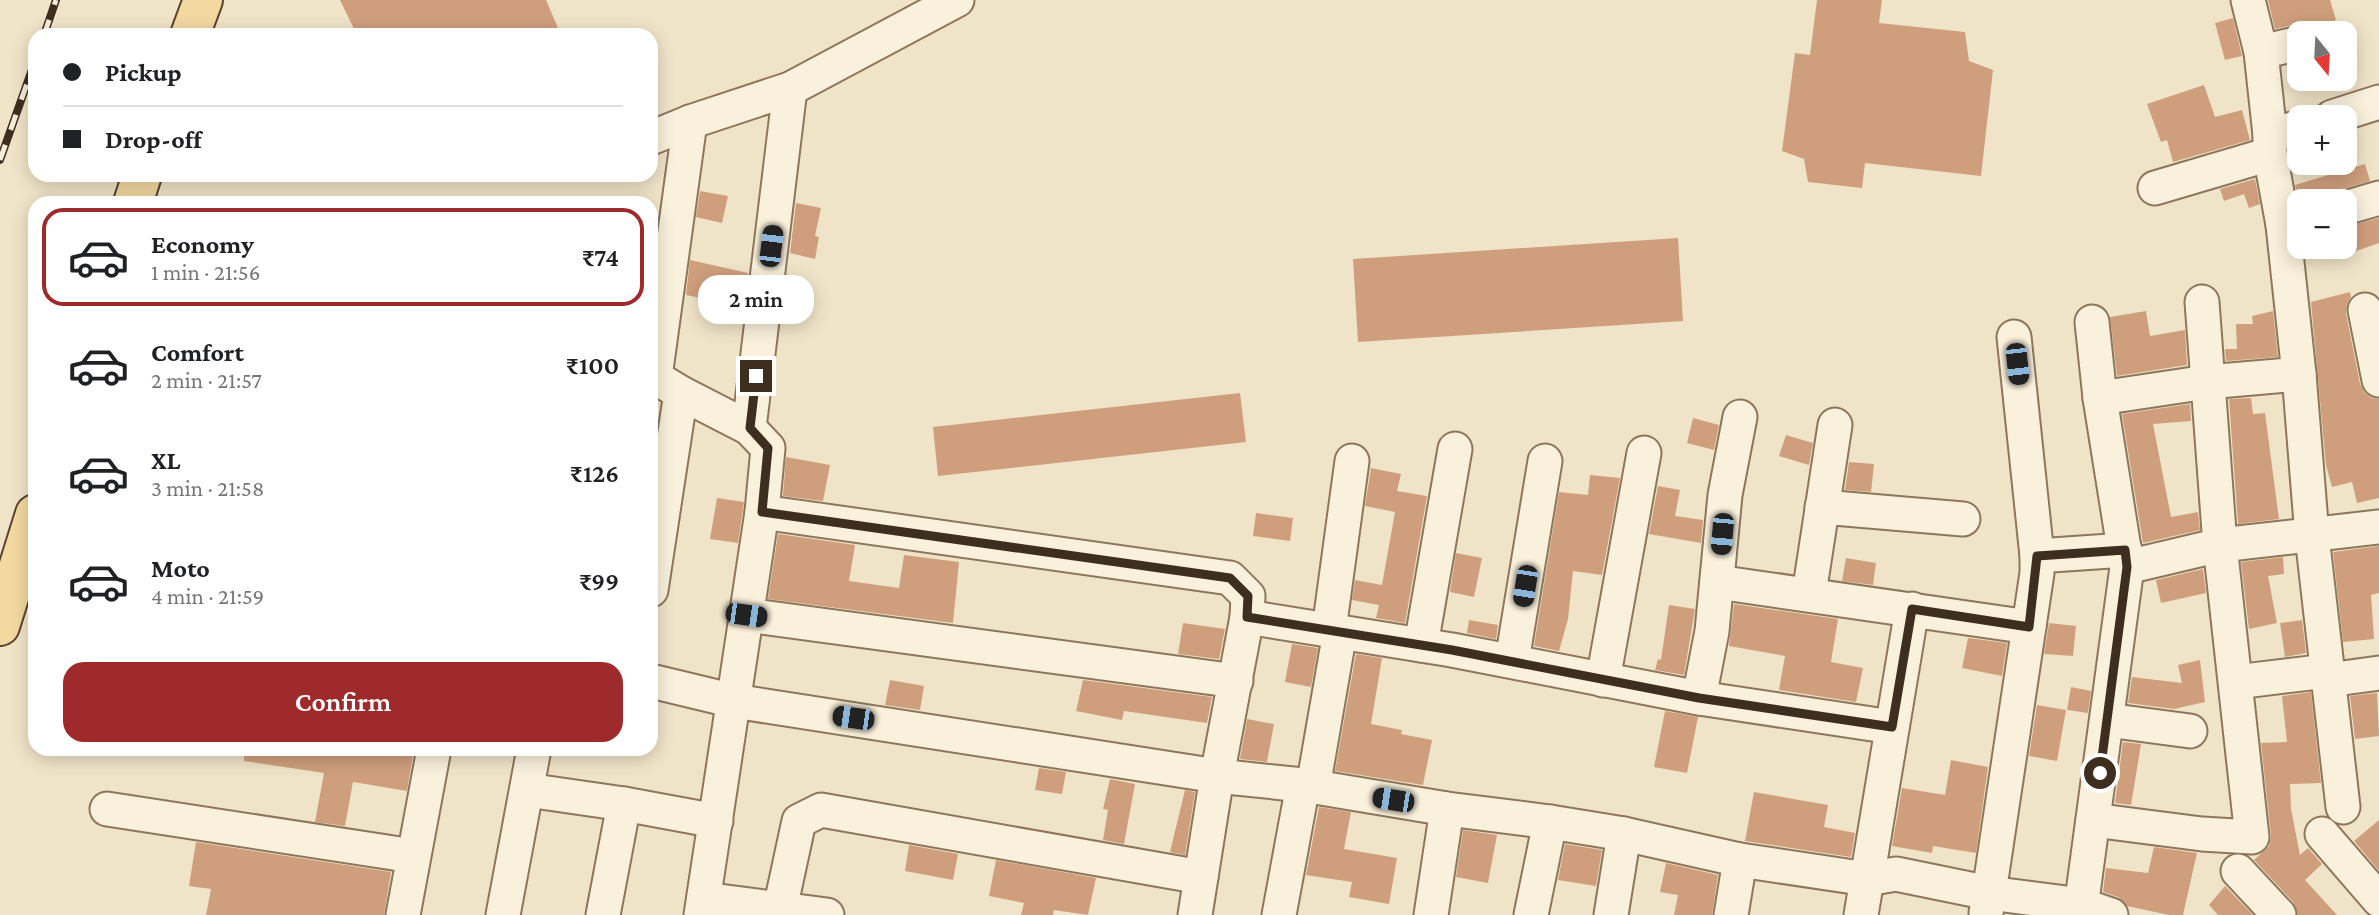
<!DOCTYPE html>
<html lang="en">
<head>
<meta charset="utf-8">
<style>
	:root { --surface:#fff; --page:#f6f6f6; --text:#202124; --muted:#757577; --line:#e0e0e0; --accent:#9e2a2b }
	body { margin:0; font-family:"Crimson Pro",serif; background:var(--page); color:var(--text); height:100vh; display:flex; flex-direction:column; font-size:26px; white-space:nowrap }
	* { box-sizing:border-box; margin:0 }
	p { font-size:23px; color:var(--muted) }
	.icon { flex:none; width:38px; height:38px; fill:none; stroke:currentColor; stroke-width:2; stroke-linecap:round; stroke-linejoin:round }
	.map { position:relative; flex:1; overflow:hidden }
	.details { position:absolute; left:28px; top:196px; width:630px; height:560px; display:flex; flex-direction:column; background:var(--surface); border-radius:21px; box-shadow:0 4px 18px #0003 }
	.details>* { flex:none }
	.guide { position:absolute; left:28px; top:28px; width:630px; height:154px; border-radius:21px; box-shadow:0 4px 18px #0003; display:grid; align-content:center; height:154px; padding:0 35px; background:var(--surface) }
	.needle { width:46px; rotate:162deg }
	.fabs { position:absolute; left:2287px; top:21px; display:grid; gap:14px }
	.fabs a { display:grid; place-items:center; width:70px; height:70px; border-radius:14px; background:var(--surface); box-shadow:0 4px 18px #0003; font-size:35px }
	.end { position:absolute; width:32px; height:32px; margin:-16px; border:9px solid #3d2e20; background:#fff; box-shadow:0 0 0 4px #fff }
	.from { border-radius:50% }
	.bubble { position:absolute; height:49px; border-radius:21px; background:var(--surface); box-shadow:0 4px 18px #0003; font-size:23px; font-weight:600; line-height:49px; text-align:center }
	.car { position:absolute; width:21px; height:42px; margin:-21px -10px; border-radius:9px; box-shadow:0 0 5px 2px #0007; background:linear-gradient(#222 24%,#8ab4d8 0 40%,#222 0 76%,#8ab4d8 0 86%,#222 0) }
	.guide b { display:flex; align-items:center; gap:24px; height:66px; font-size:26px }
	.guide b+b { border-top:2px solid var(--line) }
	.guide i { width:18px; height:18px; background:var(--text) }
	ul { padding:12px 0 0; list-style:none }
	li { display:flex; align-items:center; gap:21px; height:98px; margin:0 14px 10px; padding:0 21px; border:4px solid transparent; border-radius:21px }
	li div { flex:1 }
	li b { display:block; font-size:26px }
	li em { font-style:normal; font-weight:600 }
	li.current { border-color:var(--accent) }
	li>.icon { width:63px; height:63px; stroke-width:1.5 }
	.primary-button { display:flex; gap:14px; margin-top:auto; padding:14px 35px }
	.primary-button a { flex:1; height:80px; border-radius:21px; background:var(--accent); color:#fff; font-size:28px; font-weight:600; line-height:80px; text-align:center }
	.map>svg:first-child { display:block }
	.building { fill:#cf9f7d }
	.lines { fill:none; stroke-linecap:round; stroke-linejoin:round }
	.minor-casing { stroke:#8d765c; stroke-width:37 }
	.major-casing { stroke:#5b4430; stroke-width:42 }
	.minor { stroke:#faf1dc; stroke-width:33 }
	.major { stroke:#f3d9a0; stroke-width:38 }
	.rail-casing { stroke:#3d2e20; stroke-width:8 }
	.rail { stroke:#f7eed8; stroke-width:5; stroke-dasharray:16; stroke-linecap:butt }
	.route { stroke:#3d2e20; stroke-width:9 }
</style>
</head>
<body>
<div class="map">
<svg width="2379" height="915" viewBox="0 0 2379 915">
	<rect width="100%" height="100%" fill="#f0e4c8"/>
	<g class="building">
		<polygon points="340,0 546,0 561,35 357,35"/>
		<polygon points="1817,0 1882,0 1879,23 1965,32 1969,61 1993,70 1981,176 1865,163 1862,188 1808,182 1804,159 1782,151 1795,53 1810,55"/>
		<polygon points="2268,0 2330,0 2336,20 2311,28 2305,24 2296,24 2275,29"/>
		<polygon points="2233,18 2242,56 2225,60 2215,23"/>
		<polygon points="2204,85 2215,117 2242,110 2250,140 2173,162 2167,140 2161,142 2147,104"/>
		<polygon points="2365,164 2370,181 2339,190 2332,194 2327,201 2298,201 2295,185"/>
		<polygon points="2255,179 2260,204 2249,208 2244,194 2224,201 2220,189"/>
		<polygon points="700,191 728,196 722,223 696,217"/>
		<polygon points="796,203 821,208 815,236 819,237 815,259 790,253"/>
		<polygon points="2379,218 2379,243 2345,255 2345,227"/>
		<polygon points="1678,238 1683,321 1358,342 1353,259"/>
		<polygon points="690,260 748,273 744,307 686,295"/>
		<polygon points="2350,292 2351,297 2347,304 2346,314 2360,384 2365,393 2372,398 2379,399 2379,498 2357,503 2352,482 2332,487 2326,465 2311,302"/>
		<polygon points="2146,311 2150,336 2185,330 2187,365 2117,376 2110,317"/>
		<polygon points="2273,311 2278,357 2226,361 2225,349 2237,349 2236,324 2253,324 2252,316"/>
		<polygon points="1240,393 1246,442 938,476 933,427"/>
		<polygon points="2251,398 2253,414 2265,413 2279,519 2238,524 2229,399"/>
		<polygon points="2190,404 2191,421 2153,424 2171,517 2198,512 2200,530 2143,543 2122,414"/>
		<polygon points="1693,418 1719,425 1714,450 1687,443"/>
		<polygon points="1786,435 1813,443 1809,465 1779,456"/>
		<polygon points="786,457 830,465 823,501 783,496"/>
		<polygon points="1849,462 1874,464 1871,492 1845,490"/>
		<polygon points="1371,468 1401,474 1397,491 1427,496 1405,623 1376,618 1379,605 1352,600 1355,580 1382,585 1395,512 1365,506"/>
		<polygon points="1590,475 1620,478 1602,575 1573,571 1568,619 1559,651 1534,646 1559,492 1588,495"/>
		<polygon points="1658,486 1680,490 1675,516 1703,520 1701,543 1649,534"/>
		<polygon points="717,498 744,502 738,543 710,539"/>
		<polygon points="1256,513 1293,518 1290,541 1253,536"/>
		<polygon points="778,534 855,545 849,581 899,588 904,555 959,562 953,623 768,599"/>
		<polygon points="2379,546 2379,593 2371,595 2374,639 2343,642 2333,552"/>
		<polygon points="1456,553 1482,558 1474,597 1450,592"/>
		<polygon points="2283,557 2284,574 2268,576 2277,623 2249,629 2241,562"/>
		<polygon points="1846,558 1876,563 1873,585 1842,581"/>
		<polygon points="2203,569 2206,593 2161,603 2156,580"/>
		<polygon points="1734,604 1838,619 1831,662 1863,668 1856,702 1779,690 1785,656 1729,646"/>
		<polygon points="1669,605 1695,609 1684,675 1655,670 1658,659 1661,660"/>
		<polygon points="1469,620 1498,625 1496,639 1467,633"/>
		<polygon points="2302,620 2306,653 2285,657 2280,623"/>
		<polygon points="1183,623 1225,629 1219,659 1178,654"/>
		<polygon points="2049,623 2076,626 2073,656 2044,654"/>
		<polygon points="1968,638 2007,643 2002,676 1962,668"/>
		<polygon points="1292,644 1318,648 1311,687 1285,682"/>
		<polygon points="1356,654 1382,658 1371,724 1402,730 1401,734 1432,740 1423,785 1335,771"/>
		<polygon points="2200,660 2205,702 2174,709 2128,703 2132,677 2182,683 2178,665"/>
		<polygon points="890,680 924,686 920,710 885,705"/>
		<polygon points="1083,680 1212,697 1207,723 1124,711 1122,720 1076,711"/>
		<polygon points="2071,687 2091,691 2088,713 2067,710"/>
		<polygon points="2311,692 2321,783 2290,784 2291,809 2300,855 2308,848 2322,864 2305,880 2337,915 2298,915 2293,902 2254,860 2269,846 2271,836 2261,743 2287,742 2282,696"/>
		<polygon points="2377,693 2379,736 2355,739 2350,696"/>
		<polygon points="2037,705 2066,710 2057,761 2029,756"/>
		<polygon points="1665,711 1698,717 1687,773 1654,767"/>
		<polygon points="1247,719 1274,724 1267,762 1240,759"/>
		<polygon points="2123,742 2141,744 2131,805 2115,803"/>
		<polygon points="244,749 414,749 407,791 353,782 345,826 315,822 324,773 244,761"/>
		<polygon points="1951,760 1988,767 1976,853 1933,846 1932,853 1892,846 1902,788 1945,795"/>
		<polygon points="1039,768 1066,772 1062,794 1035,790"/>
		<polygon points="1110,779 1135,784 1124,844 1103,840 1108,810 1103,809"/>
		<polygon points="1185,790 1195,792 1185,855 1170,852"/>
		<polygon points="1754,792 1828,805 1824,827 1855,833 1851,857 1745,841"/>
		<polygon points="1319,807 1351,812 1344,849 1397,858 1389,904 1349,897 1352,882 1306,875"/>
		<polygon points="2379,820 2379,871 2354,841"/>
		<polygon points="1463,830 1497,835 1488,883 1456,877"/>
		<polygon points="196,842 391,872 384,915 206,915 211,889 189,886"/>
		<polygon points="1565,844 1602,850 1596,886 1558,880"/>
		<polygon points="909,845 958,854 953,880 905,871"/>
		<polygon points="2154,847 2197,853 2183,915 2169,915 2127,906 2118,897 2103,892 2106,868 2148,873"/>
		<polygon points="996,860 1096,878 1088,915 1054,910 1053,915 1021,915 1024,903 989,896"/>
		<polygon points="1666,863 1718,875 1712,915 1674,915 1678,895 1660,892"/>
		<polygon points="2225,886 2253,915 2218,915 2209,905"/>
	</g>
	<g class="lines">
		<g class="minor-casing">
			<g id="minor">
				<polyline points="2248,0 2261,52 2270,135 2270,154 2283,225"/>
				<polyline points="2261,52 2300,43"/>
				<polyline points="2332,117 2379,102"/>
				<polyline points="2270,135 2300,127"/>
				<polyline points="651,138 690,122 790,89 957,0"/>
				<polyline points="2155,188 2270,154"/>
				<polyline points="2345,208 2379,198"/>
				<polyline points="2300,220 2283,225 2299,374 2312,536 2343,807"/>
				<polyline points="2365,310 2379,380"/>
				<polyline points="2092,322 2100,398 2127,567 2220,545 2379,527"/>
				<polyline points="681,393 749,428"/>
				<polyline points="2100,398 2207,382 2299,374"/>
				<polyline points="1822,507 1963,519"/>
				<polyline points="762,512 1230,578 1248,596 1247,617 1217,776 1195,915"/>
				<polyline points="2037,556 2125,550"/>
				<polyline points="1717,582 2029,627"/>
				<polyline points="651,590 681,393 655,377 690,122"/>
				<polyline points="1809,594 1835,425"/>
				<polyline points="746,615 1236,681"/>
				<polyline points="1247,617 1452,650 1699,698 1712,631 1725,495 1740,417"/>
				<polyline points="1329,630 1352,461"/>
				<polyline points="1421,645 1455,449"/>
				<polyline points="1512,661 1545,461"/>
				<polyline points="1603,680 1644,453"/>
				<polyline points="2328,680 2379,673"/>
				<polyline points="651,681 734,701 1217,776 1303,785 1447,809 1550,822 1624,834 1740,860 1867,879 1896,874 1989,893 2082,905 2111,915"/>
				<polyline points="2236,682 2327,671"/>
				<polyline points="1699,698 1892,727"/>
				<polyline points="2107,720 2190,731"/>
				<polyline points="1313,787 1340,632"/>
				<polyline points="527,790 624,804 716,821"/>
				<polyline points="107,809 413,856"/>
				<polyline points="2093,820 2202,834 2252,837 2220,545 2202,302"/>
				<polyline points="2322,834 2379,900"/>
				<polyline points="2238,871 2279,915"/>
				<polyline points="704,899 827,915"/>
				<polyline points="780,909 799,821 821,810 1201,877"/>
				<polyline points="1986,913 2037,573 2037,556 2014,337"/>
				<polyline points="403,915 434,749"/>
				<polyline points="503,915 534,749"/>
				<polyline points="603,915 624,804"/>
				<polyline points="701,915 762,512 768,448 749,428 790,89"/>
				<polyline points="1279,915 1303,785"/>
				<polyline points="1431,915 1447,809"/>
				<polyline points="1531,915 1550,822"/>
				<polyline points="1611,915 1624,834"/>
				<polyline points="1731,915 1740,860"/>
				<polyline points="1861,915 1912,609"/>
				<polyline points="2080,915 2127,567"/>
			</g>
		</g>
		<g class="major-casing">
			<g id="major">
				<polyline points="190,35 203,0"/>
				<polyline points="133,203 142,175"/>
				<polyline points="0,626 35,514"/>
			</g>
		</g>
		<use href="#minor" class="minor"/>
		<use href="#major" class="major"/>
		<g class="rail-casing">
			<g id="rail">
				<polyline points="44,35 56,0"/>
				<polyline points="0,160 35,61"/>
			</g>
		</g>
		<use href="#rail" class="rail"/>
	</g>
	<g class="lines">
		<polyline class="route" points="756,376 750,428 768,448 762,512 1230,578 1248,596 1247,617 1452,650 1699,698 1892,727 1912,609 2029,627 2037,556 2125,550 2127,567 2100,773"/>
	</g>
</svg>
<div class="fabs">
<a><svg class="needle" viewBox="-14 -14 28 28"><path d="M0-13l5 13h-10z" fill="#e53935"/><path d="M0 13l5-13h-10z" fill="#757577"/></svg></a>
<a>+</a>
<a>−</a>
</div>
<i class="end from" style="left:2100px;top:773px"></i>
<i class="end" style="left:756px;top:376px"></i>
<div class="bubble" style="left:698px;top:275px;width:116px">2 min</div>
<i class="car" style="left:771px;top:246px;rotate:7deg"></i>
<i class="car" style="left:2017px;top:364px;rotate:174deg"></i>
<i class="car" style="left:1722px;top:534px;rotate:185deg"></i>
<i class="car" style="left:1525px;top:586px;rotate:189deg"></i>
<i class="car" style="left:746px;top:615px;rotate:98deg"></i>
<i class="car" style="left:853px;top:718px;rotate:278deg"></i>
<i class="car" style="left:1393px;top:800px;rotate:279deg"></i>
<div class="guide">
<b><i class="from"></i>Pickup</b>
<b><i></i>Drop-off</b>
</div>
<section class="details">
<ul>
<li class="current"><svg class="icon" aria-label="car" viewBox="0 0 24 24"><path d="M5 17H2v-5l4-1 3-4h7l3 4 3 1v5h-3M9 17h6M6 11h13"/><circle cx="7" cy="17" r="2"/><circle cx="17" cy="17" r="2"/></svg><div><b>Economy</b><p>1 min · 21:56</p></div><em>₹74</em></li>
<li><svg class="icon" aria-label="car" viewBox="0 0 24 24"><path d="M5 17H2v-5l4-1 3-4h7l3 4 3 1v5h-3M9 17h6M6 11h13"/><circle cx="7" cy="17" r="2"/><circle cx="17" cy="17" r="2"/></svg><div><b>Comfort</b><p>2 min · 21:57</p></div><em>₹100</em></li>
<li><svg class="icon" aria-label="car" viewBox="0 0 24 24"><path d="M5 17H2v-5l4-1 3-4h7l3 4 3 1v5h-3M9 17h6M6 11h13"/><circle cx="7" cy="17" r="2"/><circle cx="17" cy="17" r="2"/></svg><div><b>XL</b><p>3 min · 21:58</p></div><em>₹126</em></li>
<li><svg class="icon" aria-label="car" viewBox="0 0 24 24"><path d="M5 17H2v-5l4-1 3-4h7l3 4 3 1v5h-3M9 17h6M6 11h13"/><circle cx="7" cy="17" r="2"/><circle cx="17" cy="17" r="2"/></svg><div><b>Moto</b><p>4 min · 21:59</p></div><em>₹99</em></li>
</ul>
<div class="primary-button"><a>Confirm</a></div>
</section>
</div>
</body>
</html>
